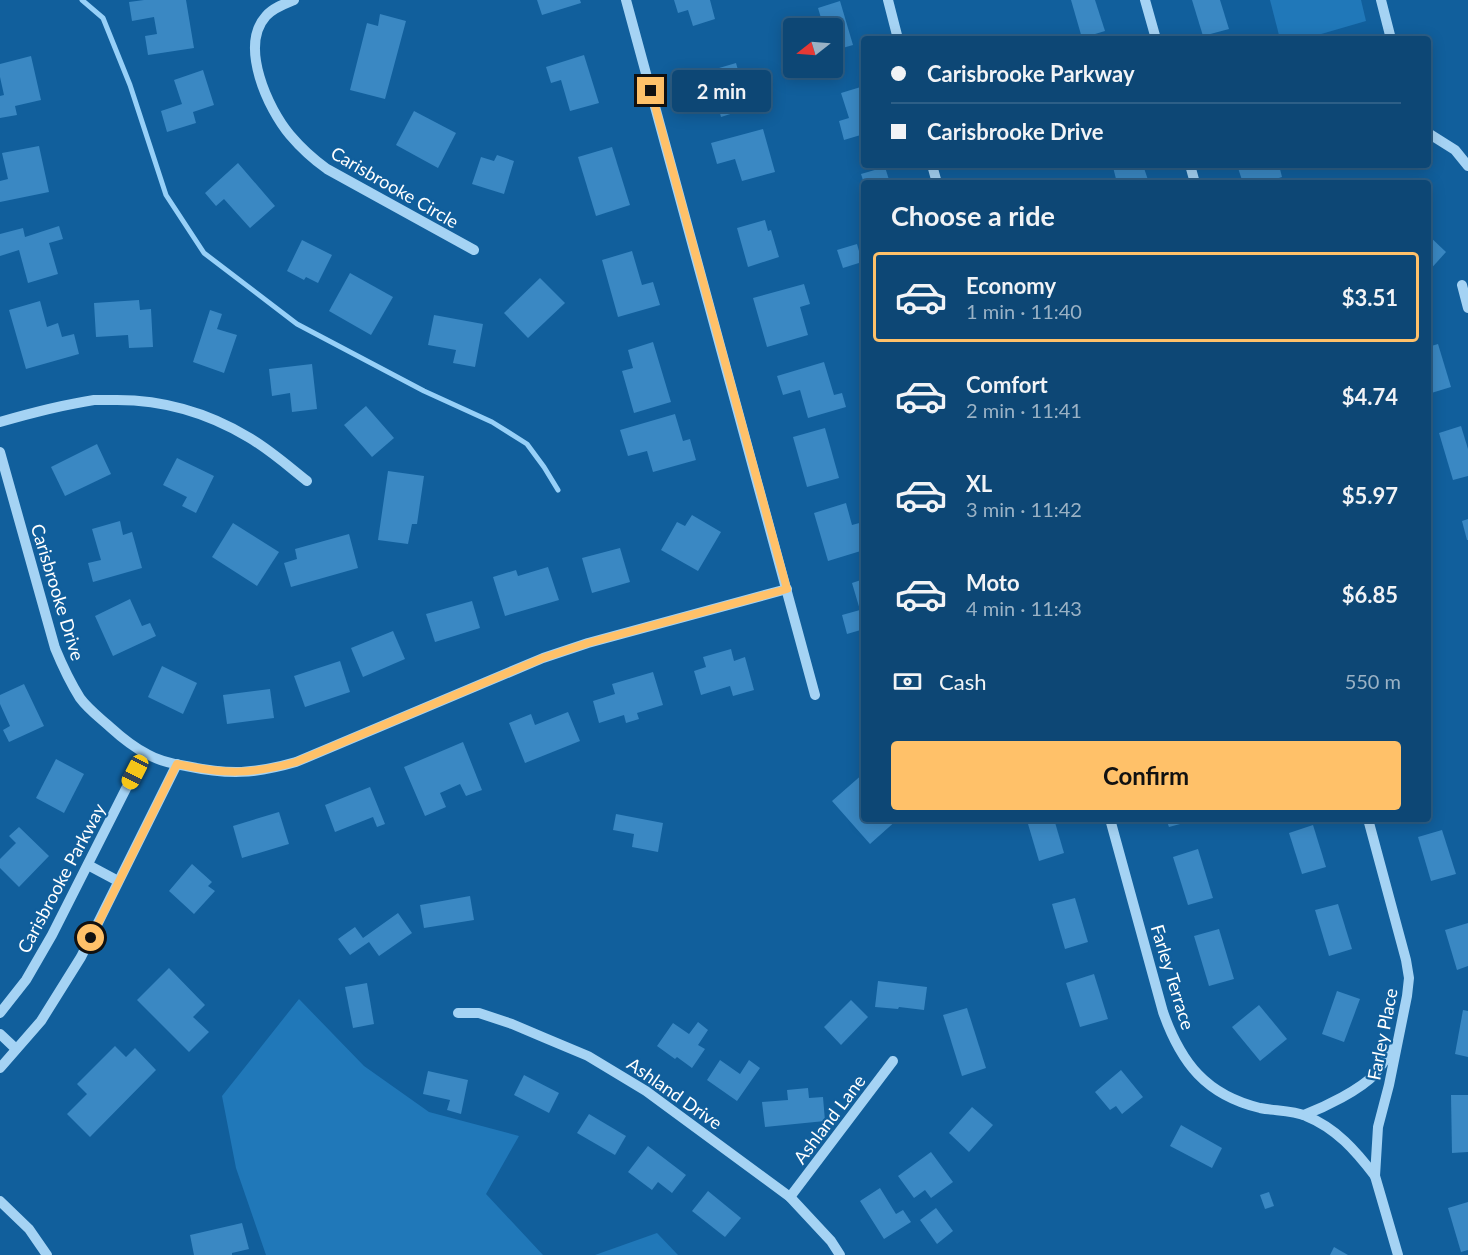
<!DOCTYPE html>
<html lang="en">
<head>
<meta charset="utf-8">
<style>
	:root { --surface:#0d4775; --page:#164e7a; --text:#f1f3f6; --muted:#9ab2c5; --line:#2d5f87; --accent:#ffc169 }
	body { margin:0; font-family:Lato,sans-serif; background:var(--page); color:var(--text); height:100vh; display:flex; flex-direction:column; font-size:22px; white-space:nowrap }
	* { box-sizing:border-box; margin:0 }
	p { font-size:20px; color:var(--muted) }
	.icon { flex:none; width:33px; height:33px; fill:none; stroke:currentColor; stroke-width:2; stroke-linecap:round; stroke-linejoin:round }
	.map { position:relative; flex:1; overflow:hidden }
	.side { position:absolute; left:861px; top:180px; width:570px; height:642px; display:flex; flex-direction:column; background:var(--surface); border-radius:6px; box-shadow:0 3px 15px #0003,0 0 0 2px var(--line) }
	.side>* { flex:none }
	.guide { position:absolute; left:861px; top:36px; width:570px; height:132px; border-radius:6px; box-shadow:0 3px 15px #0003,0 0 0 2px var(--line); display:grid; align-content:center; height:132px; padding:0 30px; background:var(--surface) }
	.needle { width:39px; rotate:253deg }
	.fabs { position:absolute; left:783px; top:18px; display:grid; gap:12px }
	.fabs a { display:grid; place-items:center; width:60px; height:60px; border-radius:6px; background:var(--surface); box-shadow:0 3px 15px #0003,0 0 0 2px var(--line); font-size:30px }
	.end { position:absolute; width:27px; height:27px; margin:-14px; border:8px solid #ffc169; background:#111; box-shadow:0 0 0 3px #111 }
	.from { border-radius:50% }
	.bubble { position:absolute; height:42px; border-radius:6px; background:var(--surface); box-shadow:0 3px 15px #0003,0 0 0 2px var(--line); font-size:20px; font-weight:700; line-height:42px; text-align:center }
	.car { position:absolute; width:18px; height:36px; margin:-18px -9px; border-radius:8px; box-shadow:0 0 4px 2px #0007; background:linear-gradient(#f5c518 24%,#345 0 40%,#f5c518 0 76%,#345 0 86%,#f5c518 0) }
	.guide b { display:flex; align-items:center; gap:21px; height:57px; font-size:22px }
	.guide b+b { border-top:2px solid var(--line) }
	.guide i { width:15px; height:15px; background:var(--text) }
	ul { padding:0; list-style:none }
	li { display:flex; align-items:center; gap:18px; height:90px; margin:0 12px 9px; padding:0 18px; border:3px solid transparent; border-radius:6px }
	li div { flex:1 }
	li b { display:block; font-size:22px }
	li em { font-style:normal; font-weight:700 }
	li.current { border-color:var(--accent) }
	li>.icon { width:54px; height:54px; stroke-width:1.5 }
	h2 { padding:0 30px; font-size:27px; line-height:72px }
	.pay { display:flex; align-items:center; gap:15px; height:66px; padding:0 30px; font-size:22px }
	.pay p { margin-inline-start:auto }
	.cta { display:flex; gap:12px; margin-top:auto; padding:12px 30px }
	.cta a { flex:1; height:69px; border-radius:6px; background:var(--accent); color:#111; font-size:24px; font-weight:700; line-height:69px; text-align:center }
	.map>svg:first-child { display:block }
	.green { fill:#2078b9 }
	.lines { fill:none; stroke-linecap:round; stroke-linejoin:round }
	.stream { stroke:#97d0f8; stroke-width:5 }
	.building { fill:#3a88c3 }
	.minor { stroke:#a5d3f4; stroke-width:10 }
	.route { stroke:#ffc169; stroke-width:8 }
	.labels { text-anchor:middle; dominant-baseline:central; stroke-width:4.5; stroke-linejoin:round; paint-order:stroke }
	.street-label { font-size:18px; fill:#fff; stroke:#115f9c }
</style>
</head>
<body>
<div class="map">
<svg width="1468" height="1255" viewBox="0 0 1468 1255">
	<rect width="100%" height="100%" fill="#115f9c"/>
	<g class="green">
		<polygon points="1270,0 1361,0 1366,21 1304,39 1280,39"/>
		<polygon points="299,999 364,1066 429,1112 519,1136 486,1194 543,1255 266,1255 236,1168 222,1096"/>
		<polygon points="657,1233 678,1255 595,1255"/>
	</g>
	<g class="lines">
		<polyline class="stream" points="82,0 103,18 130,85 166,195 204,253 297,324 424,391 492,422 527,444 544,467 558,490"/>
	</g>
	<g class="building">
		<polygon points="144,0 186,0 194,48 148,55 145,36 157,34 154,17 132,21 129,2"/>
		<polygon points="537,0 580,0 581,3 542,15"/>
		<polygon points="674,0 710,0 715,19 693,26 688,10 678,13"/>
		<polygon points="1071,0 1095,0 1105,31 1082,38"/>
		<polygon points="1192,0 1220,0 1229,29 1203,36"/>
		<polygon points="840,1 853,45 832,51 832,28 824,28 818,8"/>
		<polygon points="380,14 406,21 385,99 350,90 367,23 378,26"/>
		<polygon points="584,55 599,103 570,111 561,80 551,83 546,67"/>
		<polygon points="31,56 41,100 15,106 17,115 0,118 0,96 4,95 0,77 0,64"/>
		<polygon points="736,63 749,108 721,117 714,91 698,96 692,76"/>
		<polygon points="203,70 214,105 193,112 196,123 167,132 161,111 182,104 174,80"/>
		<polygon points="864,86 864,134 844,140 839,121 849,118 841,93"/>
		<polygon points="414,111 456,133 438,168 396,145"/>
		<polygon points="763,129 775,172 742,181 735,159 717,164 711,143"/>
		<polygon points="39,146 49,192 0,202 0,181 8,179 2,153"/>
		<polygon points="612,147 630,205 596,216 578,157"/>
		<polygon points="497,155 514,161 504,194 472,184 481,157 494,161"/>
		<polygon points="238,163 275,206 250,228 224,199 216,206 205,193"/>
		<polygon points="1120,165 1143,165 1149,183 1117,183 1113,167"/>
		<polygon points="1237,165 1279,165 1282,177 1263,183 1243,183"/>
		<polygon points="885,167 890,183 864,183 861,174"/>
		<polygon points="765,220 768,231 771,230 779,257 748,267 737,228"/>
		<polygon points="59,226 63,239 49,243 58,274 28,283 19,250 0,256 0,234 23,228 25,237"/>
		<polygon points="1428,235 1446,252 1428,272"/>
		<polygon points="302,240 332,255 318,283 306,277 304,280 287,271"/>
		<polygon points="857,244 862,262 843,268 837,250"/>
		<polygon points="632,251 642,285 653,282 660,305 618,317 602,260"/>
		<polygon points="350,273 393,297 371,335 329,311"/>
		<polygon points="540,278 565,303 528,338 504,313"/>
		<polygon points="804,284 810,304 800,307 808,335 767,347 753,298"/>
		<polygon points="139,300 140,310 151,309 153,347 129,348 128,335 96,337 94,303"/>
		<polygon points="40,301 47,327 58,323 62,337 74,334 79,354 26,369 9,310"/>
		<polygon points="210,310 222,314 217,329 237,335 224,373 193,362"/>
		<polygon points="434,315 483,324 475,367 453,363 456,350 428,345"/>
		<polygon points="653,342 671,402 634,413 622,371 633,368 628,350"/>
		<polygon points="1438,344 1451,387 1428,394 1428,347"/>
		<polygon points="824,362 834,395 842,393 846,407 808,418 800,390 783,395 777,376"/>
		<polygon points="312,364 317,409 292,412 290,393 272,396 269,369"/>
		<polygon points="366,406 394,438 372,457 344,425"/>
		<polygon points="675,414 683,441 690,439 696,460 653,472 647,451 628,456 620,430"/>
		<polygon points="1461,426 1468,449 1468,476 1453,480 1439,433"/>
		<polygon points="825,428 839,478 807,487 793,437"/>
		<polygon points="97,444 111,474 65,496 51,467"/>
		<polygon points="177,458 214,476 196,513 182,506 187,497 163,485"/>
		<polygon points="388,471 424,476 417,524 412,524 408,544 378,540"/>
		<polygon points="846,503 852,525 863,522 864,550 828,561 814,513"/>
		<polygon points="692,515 721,532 698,571 661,550 677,522 685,526"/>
		<polygon points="1468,519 1468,540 1467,540 1462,521"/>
		<polygon points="120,521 123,535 132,532 142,568 93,582 88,563 101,560 92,529"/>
		<polygon points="233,523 279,552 257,586 212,557"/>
		<polygon points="349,534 358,568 291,587 284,563 297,559 295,549"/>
		<polygon points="620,548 630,582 592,593 582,558"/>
		<polygon points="548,567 559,600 505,616 493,577 516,570 518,576"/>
		<polygon points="864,579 864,629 847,634 842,615 860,610 852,583"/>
		<polygon points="130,599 142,626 150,623 156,636 113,656 95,616"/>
		<polygon points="472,601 480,628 435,642 426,614"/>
		<polygon points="393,631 405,659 363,677 351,648"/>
		<polygon points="731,649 734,661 745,657 754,690 733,696 730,686 701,695 694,671 706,667 703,657"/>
		<polygon points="340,661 350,692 305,707 294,676"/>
		<polygon points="162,666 197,683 183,714 148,697"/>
		<polygon points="653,672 663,705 637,713 639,719 626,723 624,715 599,723 593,701 615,694 612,684"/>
		<polygon points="24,684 44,726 9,742 3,730 10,726 0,704 0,695"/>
		<polygon points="270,689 274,718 227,724 223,695"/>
		<polygon points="568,712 580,741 525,763 509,723 531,714 535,725"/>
		<polygon points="463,742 482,790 466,796 460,784 440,793 446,807 425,816 404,767"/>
		<polygon points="56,759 84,774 64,813 36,798"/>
		<polygon points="864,773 864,819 898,819 870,844 832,801"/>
		<polygon points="370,787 385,824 377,827 373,817 335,832 325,805"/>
		<polygon points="279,812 289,844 242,858 233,826"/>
		<polygon points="616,814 663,823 658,852 632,847 634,834 613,830"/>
		<polygon points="1043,819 1054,819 1064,853 1039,861 1028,824"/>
		<polygon points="1166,819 1195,819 1195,820 1169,827"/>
		<polygon points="1313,825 1326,867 1302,874 1289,833"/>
		<polygon points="19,827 49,856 19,887 0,868 0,859 16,843 9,836"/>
		<polygon points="1442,830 1456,874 1431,881 1418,837"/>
		<polygon points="1198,849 1213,898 1188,905 1173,857"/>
		<polygon points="192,864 212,882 208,886 215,891 194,914 169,891"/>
		<polygon points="470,896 474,920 424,928 420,905"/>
		<polygon points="1075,898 1088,942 1065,949 1052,904"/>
		<polygon points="1338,904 1352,949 1329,956 1315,910"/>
		<polygon points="398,913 412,933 379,956 369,942 350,955 338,939 355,927 363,938"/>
		<polygon points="1468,923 1468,966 1457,970 1445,930"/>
		<polygon points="1219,929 1234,979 1209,986 1194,936"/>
		<polygon points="169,968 205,1005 193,1017 209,1032 189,1052 137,1000"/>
		<polygon points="1094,974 1108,1019 1080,1027 1066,983"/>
		<polygon points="878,981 927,987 924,1010 899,1007 898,1009 875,1007"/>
		<polygon points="367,983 374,1024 353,1028 345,987"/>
		<polygon points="1337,991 1360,999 1344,1042 1322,1034"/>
		<polygon points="851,1000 868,1017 841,1045 824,1027"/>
		<polygon points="1259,1005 1287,1039 1260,1061 1232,1027"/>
		<polygon points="967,1008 986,1068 962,1076 943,1015"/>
		<polygon points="1463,1010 1468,1011 1468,1057 1455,1054"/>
		<polygon points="698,1022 708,1030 698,1045 705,1049 692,1068 677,1057 675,1059 657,1046 673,1023 689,1034"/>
		<polygon points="115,1046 126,1057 135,1048 156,1070 90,1137 67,1114 87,1094 77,1084"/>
		<polygon points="720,1060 740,1074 749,1060 760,1068 737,1101 707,1080"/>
		<polygon points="1121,1070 1143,1097 1122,1114 1116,1106 1110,1110 1095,1092"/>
		<polygon points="428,1071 468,1080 461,1114 447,1110 450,1100 423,1094"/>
		<polygon points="524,1075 559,1093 549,1113 514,1095"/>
		<polygon points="808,1088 809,1098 823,1097 825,1121 765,1127 762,1102 788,1100 787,1090"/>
		<polygon points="1451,1095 1468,1095 1468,1152 1452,1153"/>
		<polygon points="972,1107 993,1125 969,1152 949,1133"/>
		<polygon points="589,1114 626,1136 615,1155 577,1133"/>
		<polygon points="1181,1125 1222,1148 1212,1168 1170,1146"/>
		<polygon points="648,1146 686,1175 672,1193 658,1182 652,1190 628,1172"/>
		<polygon points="931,1152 953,1182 931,1198 925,1190 914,1198 898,1176"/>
		<polygon points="880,1188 896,1214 903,1210 911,1222 884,1239 860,1201"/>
		<polygon points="708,1191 741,1218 725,1237 692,1211"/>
		<polygon points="1269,1192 1274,1206 1265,1209 1260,1195"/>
		<polygon points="1468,1202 1468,1250 1461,1252 1448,1208"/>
		<polygon points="936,1208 953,1231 937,1244 920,1220"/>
		<polygon points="242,1223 249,1249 232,1253 232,1255 194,1255 190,1235"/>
		<polygon points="1334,1247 1348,1255 1330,1255"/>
	</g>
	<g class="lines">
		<g class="minor">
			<path d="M 294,0 C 284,4 273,8 266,16 C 239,46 268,109 290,135 C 301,148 313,159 327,169 L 474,250"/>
			<polyline points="626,0 815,695"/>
			<polyline points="888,0 898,39"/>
			<polyline points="1145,0 1156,39"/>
			<polyline points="1381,0 1391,39"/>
			<polyline points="1428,133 1455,150 1468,166"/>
			<polyline points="932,165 937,183"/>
			<polyline points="1190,165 1195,183"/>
			<polyline points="1462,285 1468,308"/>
			<path d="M 0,422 C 31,413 62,405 94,400 C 102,400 110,400 117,400 C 164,400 208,413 248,437 C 269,449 288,466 307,481"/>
			<path d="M 0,452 L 55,648 C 62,665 70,682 80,698 C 88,709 100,718 110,727 C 121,737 133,747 147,754 C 159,761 173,764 186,766 C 229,775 254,774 296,762 L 543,658 L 588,643 L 787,589"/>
			<path d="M 1110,819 L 1163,1012 C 1181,1063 1206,1095 1260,1108 C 1275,1111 1292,1110 1306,1116 C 1336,1128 1356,1151 1375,1176"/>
			<polyline points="1368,819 1406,960 1409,978 1407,996 1389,1085 1378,1127 1375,1176 1398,1255"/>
			<polyline points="88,865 118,881"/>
			<polyline points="0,1013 26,980 52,935 144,753"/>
			<polyline points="458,1013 479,1013 512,1024 545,1038 588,1056 646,1091 790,1197 831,1241 840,1255"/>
			<polyline points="0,1034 16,1049"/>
			<polyline points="0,1068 41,1021 81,957 177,764"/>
			<path d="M 1304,1115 C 1325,1107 1360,1090 1375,1074 C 1382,1065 1388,1055 1395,1046"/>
			<polyline points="790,1197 893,1061"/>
			<polyline points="0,1201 29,1229 47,1255"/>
		</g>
	</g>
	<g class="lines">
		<path class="route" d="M 91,938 L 177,764 C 224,774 249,775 296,762 L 543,658 L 588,643 L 787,589 L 651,91"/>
	</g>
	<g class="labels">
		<g class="street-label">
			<text transform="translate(395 187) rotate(30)">Carisbrooke Circle</text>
			<text transform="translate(58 592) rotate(73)">Carisbrooke Drive</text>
			<text transform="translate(61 878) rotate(-62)">Carisbrooke Parkway</text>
			<text transform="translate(1173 977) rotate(73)">Farley Terrace</text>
			<text transform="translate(1382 1034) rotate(-79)">Farley Place</text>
			<text transform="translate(675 1093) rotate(35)">Ashland Drive</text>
			<text transform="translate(829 1119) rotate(-53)">Ashland Lane</text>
		</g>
	</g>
</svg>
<div class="fabs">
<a><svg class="needle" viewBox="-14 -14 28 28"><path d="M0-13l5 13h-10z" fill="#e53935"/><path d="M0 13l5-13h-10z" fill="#9ab2c5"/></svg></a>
</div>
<i class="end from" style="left:91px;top:938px"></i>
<i class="end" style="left:651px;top:91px"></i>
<div class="bubble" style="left:672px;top:70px;width:99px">2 min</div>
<i class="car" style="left:135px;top:772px;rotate:207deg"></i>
<div class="guide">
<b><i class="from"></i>Carisbrooke Parkway</b>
<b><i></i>Carisbrooke Drive</b>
</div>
<section class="side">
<h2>Choose a ride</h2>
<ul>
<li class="current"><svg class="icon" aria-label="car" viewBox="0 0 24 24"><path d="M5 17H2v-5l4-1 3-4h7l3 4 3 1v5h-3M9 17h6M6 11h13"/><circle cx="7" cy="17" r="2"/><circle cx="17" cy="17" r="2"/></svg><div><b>Economy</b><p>1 min · 11:40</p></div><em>$3.51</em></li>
<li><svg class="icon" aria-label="car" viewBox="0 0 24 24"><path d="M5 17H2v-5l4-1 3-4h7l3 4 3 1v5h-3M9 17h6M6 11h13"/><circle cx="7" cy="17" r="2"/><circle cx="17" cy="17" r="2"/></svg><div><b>Comfort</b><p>2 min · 11:41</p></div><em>$4.74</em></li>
<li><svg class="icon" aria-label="car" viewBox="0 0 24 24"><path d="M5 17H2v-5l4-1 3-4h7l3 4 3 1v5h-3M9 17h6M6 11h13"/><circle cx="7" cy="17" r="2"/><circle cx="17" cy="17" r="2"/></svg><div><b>XL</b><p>3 min · 11:42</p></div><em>$5.97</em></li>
<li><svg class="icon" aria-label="car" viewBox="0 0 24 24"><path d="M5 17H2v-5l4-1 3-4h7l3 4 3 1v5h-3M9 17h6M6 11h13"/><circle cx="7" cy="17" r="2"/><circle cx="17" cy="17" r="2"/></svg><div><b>Moto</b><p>4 min · 11:43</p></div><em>$6.85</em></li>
</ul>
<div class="pay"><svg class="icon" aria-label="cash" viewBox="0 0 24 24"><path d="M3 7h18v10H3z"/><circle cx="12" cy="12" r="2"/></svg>Cash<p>550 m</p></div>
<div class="cta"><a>Confirm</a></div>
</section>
</div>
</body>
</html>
